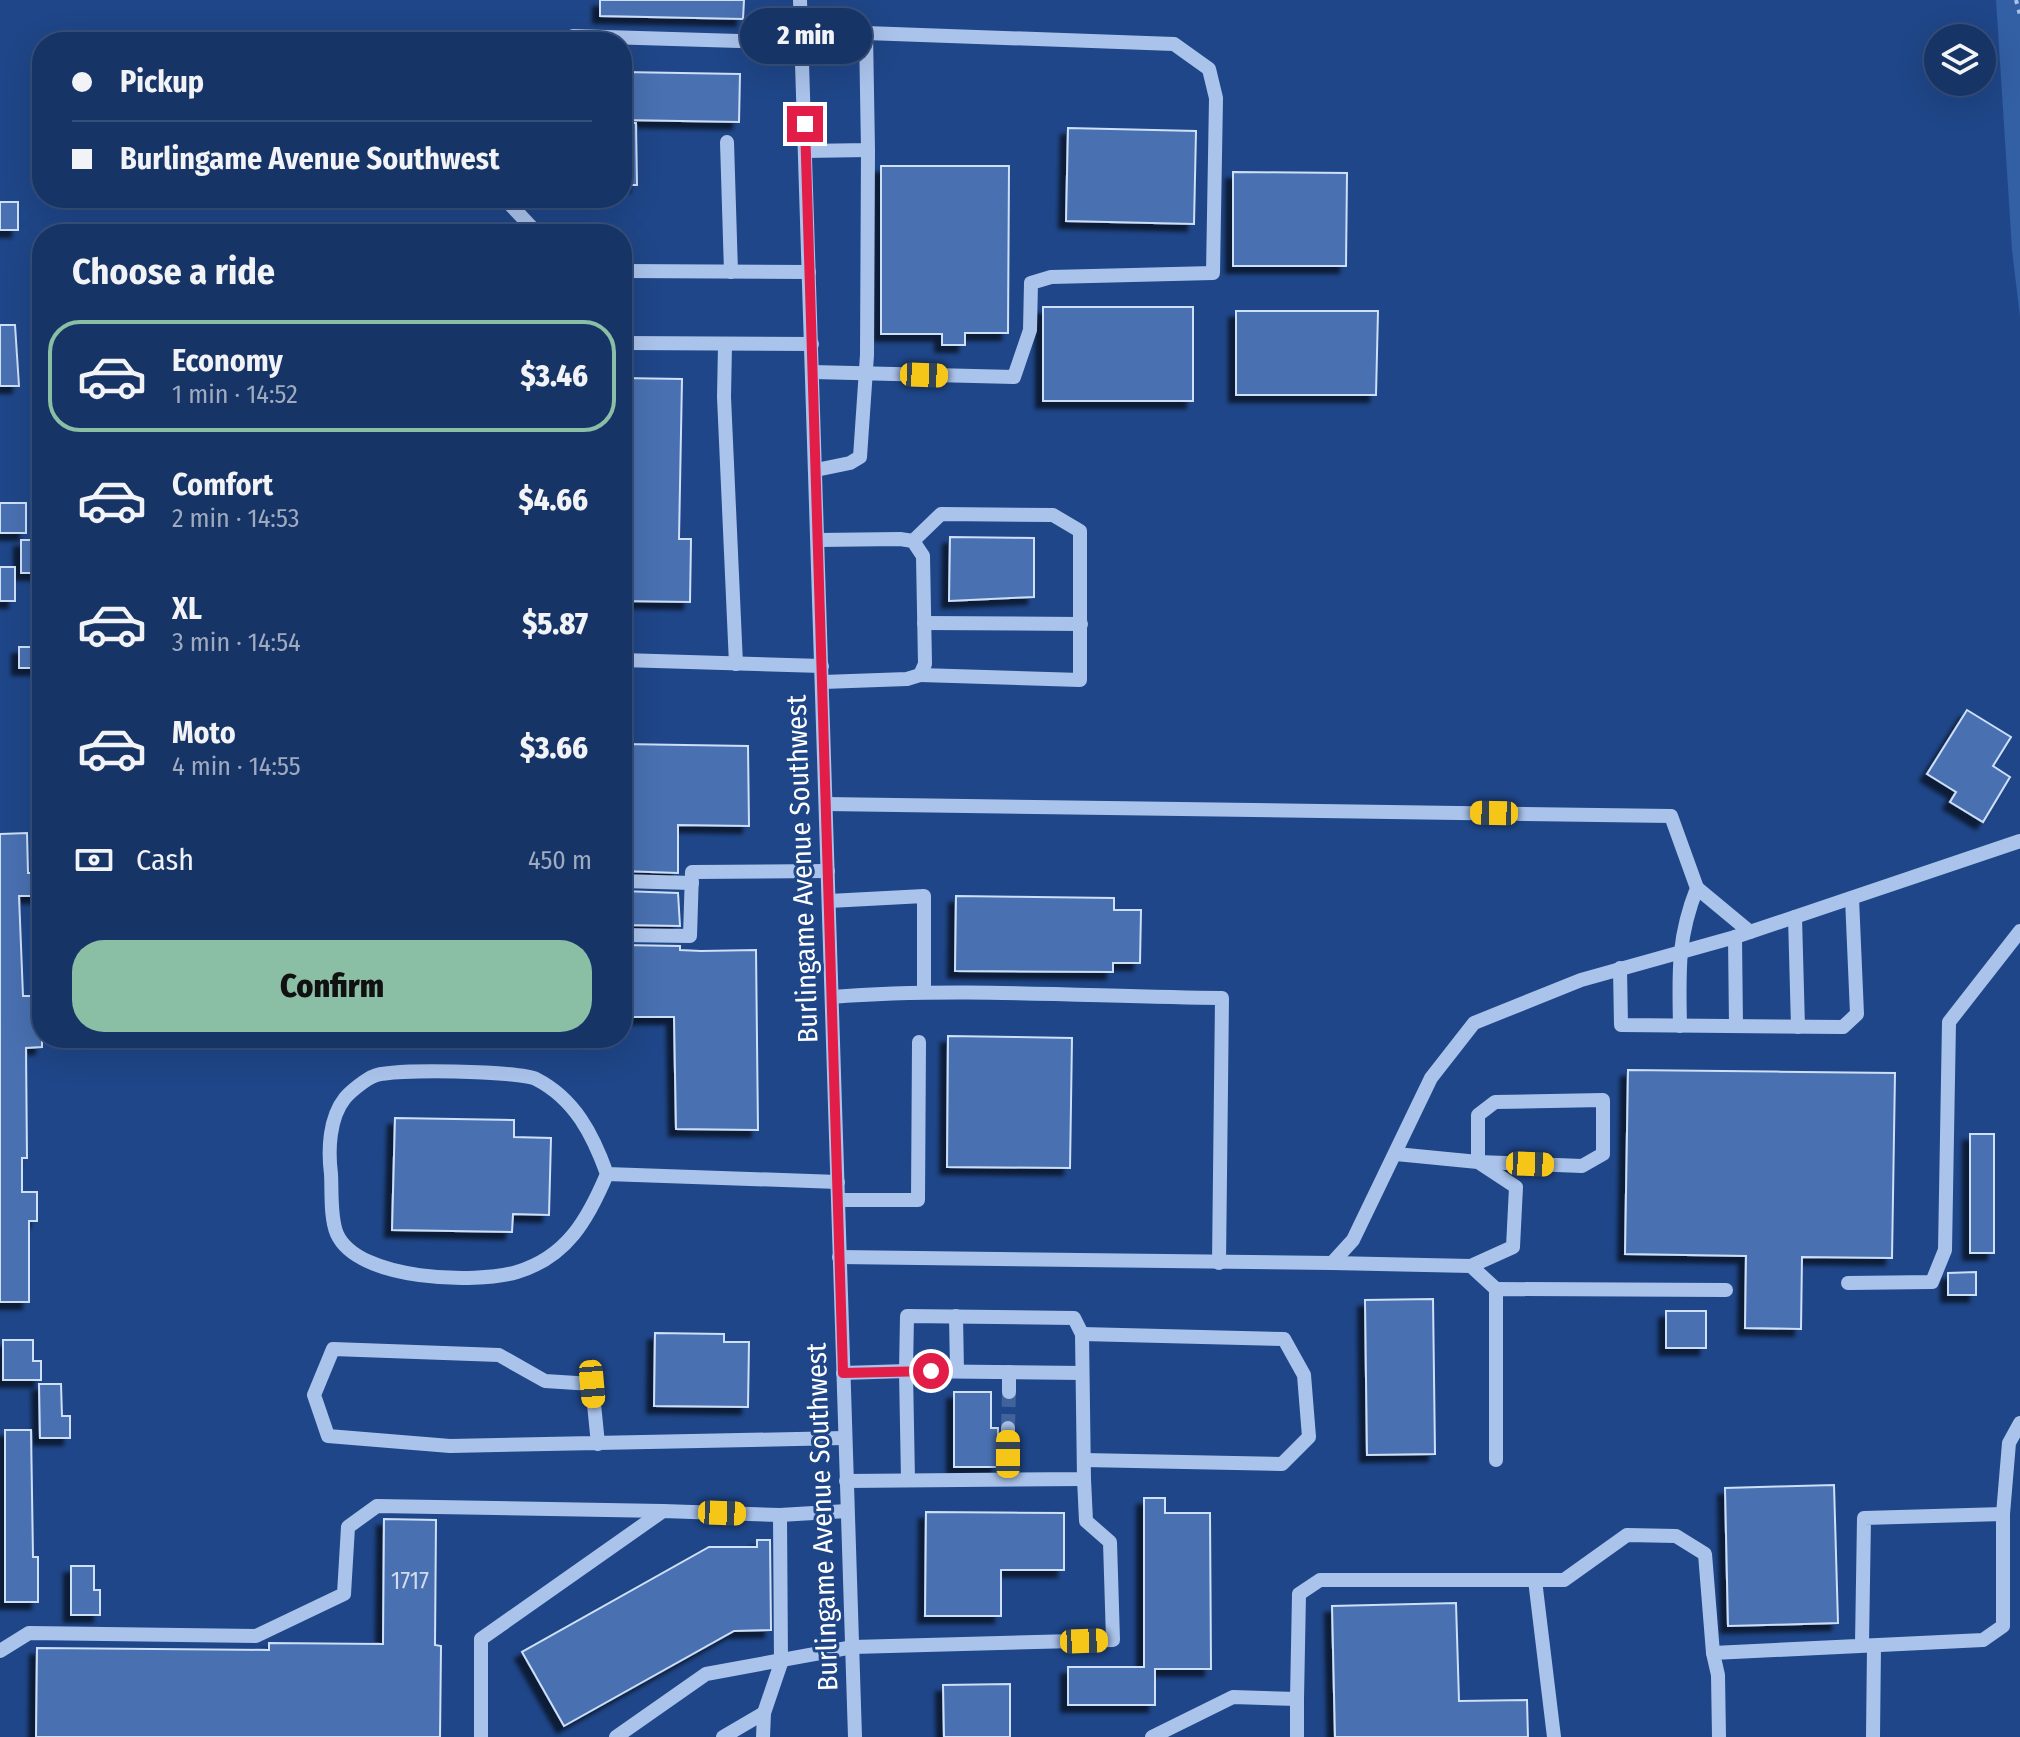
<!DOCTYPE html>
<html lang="en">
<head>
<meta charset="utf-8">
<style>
	:root { --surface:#173466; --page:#203c6c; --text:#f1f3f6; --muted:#9eaabf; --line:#364f7a; --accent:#8abfa5 }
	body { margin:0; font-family:"Fira Sans Condensed",sans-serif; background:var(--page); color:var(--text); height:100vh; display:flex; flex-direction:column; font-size:30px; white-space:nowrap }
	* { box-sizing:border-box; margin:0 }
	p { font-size:26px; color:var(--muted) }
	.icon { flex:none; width:44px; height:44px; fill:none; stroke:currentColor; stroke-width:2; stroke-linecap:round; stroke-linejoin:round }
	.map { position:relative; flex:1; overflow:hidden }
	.details { position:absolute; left:32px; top:224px; width:600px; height:824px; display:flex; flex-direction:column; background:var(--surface); border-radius:32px; box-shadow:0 8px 32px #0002,0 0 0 2px var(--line) }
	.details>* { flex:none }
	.banner { position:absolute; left:32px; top:32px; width:600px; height:176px; border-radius:32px; box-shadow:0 8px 32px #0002,0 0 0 2px var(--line); display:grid; align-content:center; height:176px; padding:0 40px; background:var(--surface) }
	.buttons { position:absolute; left:1924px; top:24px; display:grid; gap:16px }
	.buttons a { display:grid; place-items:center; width:72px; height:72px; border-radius:50%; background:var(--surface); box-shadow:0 8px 32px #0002,0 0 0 2px var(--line); font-size:40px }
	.end { position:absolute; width:36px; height:36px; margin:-18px; border:10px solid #e11d48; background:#fff; box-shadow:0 0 0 4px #fff }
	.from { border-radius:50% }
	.bubble { position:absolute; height:56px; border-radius:28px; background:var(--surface); box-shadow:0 8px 32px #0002,0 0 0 2px var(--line); font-size:26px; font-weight:800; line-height:56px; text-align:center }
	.car { position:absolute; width:24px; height:48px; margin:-24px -12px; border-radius:10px; box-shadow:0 0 6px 2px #0007; background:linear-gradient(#f5c518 24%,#345 0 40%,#f5c518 0 76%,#345 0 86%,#f5c518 0) }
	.banner b { display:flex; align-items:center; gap:28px; height:76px; font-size:30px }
	.banner b+b { border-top:2px solid var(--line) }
	.banner i { width:20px; height:20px; background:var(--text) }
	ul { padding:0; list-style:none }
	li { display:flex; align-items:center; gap:24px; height:112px; margin:0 16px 12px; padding:0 24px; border:4px solid transparent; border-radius:32px }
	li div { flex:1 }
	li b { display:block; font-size:30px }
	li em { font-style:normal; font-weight:800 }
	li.active { border-color:var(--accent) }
	li>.icon { width:72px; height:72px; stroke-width:1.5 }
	h2 { padding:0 40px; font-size:36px; line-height:96px }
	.pay { display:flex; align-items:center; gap:20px; height:88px; padding:0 40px; font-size:30px }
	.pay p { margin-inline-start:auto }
	.button { display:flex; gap:16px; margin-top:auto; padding:16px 40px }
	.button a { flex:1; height:92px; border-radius:32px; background:var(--accent); color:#111; font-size:32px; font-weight:800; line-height:92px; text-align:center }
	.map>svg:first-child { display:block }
	.green { fill:#335fa5 }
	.building { fill:#4870b1; stroke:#cedff8; stroke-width:2; filter:url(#shadow) }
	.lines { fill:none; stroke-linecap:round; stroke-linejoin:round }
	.minor-tunnel { stroke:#41629a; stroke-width:14; stroke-dasharray:14 7; stroke-linecap:butt }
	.path { stroke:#aac3eb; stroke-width:4; stroke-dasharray:4 6; stroke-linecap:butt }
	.minor { stroke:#aac3eb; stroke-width:14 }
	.route { stroke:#e11d48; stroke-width:10 }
	.labels { text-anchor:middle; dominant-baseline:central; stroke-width:6; stroke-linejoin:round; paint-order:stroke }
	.number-label { font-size:24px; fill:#d1dbec }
	.street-label { font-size:28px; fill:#fff; stroke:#1f4688 }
</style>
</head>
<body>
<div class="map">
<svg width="2020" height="1737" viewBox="0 0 2020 1737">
	<defs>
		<filter id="shadow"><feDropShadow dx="-7" dy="7" stdDeviation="2" flood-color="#0009"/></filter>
	</defs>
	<rect width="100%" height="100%" fill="#1f4688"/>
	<polygon class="green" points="1996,0 2020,0 2020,317 2012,250"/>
	<g class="building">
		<polygon points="600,0 744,0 743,19 600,16"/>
		<polygon points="622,72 740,74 739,122 622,120"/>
		<polygon points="622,123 636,123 637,185 622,185"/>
		<polygon points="1068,128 1196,131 1194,224 1066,221"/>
		<polygon points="881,166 1009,166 1008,333 965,333 965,345 942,345 942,334 881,334"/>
		<polygon points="1233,172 1347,173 1346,266 1233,266"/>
		<rect x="0" y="202" width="18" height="28"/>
		<rect x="1043" y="307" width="150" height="94"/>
		<polygon points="1236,311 1378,311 1376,395 1236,395"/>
		<polygon points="0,325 15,325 19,386 0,386"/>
		<polygon points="622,378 682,379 679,539 691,539 690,602 622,601"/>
		<rect x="0" y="503" width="26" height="30"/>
		<polygon points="950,537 1034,538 1034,597 949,601"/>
		<rect x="21" y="540" width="21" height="33"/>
		<rect x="0" y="567" width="15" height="34"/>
		<rect x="19" y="647" width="23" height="21"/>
		<polygon points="1967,710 2011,737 1993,766 2010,777 1983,822 1950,802 1956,792 1927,774"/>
		<polygon points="622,744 748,746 749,826 678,825 678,873 622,871"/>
		<polygon points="27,833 28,873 42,873 42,896 19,896 23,996 39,996 42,1030 42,1047 26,1048 27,1158 22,1158 22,1192 37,1192 37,1221 29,1221 29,1302 0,1302 0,834"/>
		<polygon points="622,891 678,893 680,926 622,925"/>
		<polygon points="956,896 1114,898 1114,910 1141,910 1140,963 1113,963 1113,972 955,971"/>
		<polygon points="622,945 680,946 680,950 701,951 756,950 758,1130 676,1129 674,1017 622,1017"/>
		<polygon points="948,1036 1072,1038 1070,1168 947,1167"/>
		<polygon points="1628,1070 1895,1073 1892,1258 1802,1257 1801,1329 1745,1328 1746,1256 1625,1254"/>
		<polygon points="395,1118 514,1120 514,1137 551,1138 549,1215 513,1214 512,1232 392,1230"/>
		<rect x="1970" y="1134" width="24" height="119"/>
		<polygon points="1976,1272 1976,1295 1948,1295 1948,1273"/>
		<polygon points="1433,1299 1435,1454 1367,1455 1365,1300"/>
		<rect x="1666" y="1311" width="40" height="37"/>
		<polygon points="655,1333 724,1334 724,1342 749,1342 748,1407 654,1406"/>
		<polygon points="3,1340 33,1340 33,1361 41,1361 41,1380 3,1380"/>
		<polygon points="39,1384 61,1384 62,1416 70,1416 70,1438 40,1438"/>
		<polygon points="954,1392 991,1392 991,1428 998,1428 998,1467 954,1467"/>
		<polygon points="5,1430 31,1430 33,1557 38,1557 38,1602 5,1602"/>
		<polygon points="1834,1485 1838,1623 1728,1626 1725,1488"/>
		<polygon points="1144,1498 1165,1498 1165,1513 1210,1513 1211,1669 1155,1669 1155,1705 1068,1705 1068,1667 1144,1667"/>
		<polygon points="926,1512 1064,1513 1064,1570 1001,1570 1001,1616 925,1616"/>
		<polygon points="384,1519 436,1520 435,1645 441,1646 440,1737 36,1737 37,1648 269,1650 269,1643 383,1644"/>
		<polygon points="757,1540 770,1540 771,1630 734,1631 564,1726 522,1652 709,1547 757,1547"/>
		<polygon points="71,1566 94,1566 94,1590 100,1590 100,1615 71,1615"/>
		<polygon points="1456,1603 1459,1701 1527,1700 1528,1737 1335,1737 1332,1606"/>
		<polygon points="1010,1684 1010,1737 944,1737 943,1685"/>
	</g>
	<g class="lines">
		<polyline class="minor-tunnel" points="1008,1428 1009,1392"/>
		<polyline class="path" points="2016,0 2020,15"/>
		<g class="minor">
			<polyline points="800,0 855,1737"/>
			<polyline points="801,32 866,33 868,150 805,151"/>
			<polyline points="573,36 802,43"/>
			<polyline points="727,142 731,272"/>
			<polyline points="504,198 538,234"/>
			<polyline points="622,271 809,272"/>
			<polyline points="622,343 812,344"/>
			<polyline points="725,345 724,397 736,664"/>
			<polyline points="813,372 1014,377 1030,330 1031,283 1051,277 1213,273 1216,98 1209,69 1174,44 866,33"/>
			<polyline points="816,470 850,463 860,457 867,355 868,150"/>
			<polyline points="818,540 900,539 913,541 923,556 925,664 920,675 907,679 823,682"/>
			<polyline points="913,541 941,514 1053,515 1080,531 1080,680 920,675"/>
			<polyline points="924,623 1081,624"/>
			<polyline points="622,660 822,666"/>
			<path d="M 826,804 L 1671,816 L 1697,888 C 1677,938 1679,973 1680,1026"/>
			<polyline points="622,881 692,883"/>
			<polyline points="1697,888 1750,932"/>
			<polyline points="829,901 924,896 924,991"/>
			<polyline points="1795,917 1798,1027"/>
			<polyline points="622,935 690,936 692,872 828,871"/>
			<polyline points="1735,937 1736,1026"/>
			<polyline points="1620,968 1621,1025 1843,1027 1857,1014 1852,898"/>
			<path d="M 832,997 C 962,987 1092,997 1222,998 L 1219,1263"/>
			<polygon points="1603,1100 1603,1154 1582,1166 1478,1162 1478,1115 1495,1102"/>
			<polyline points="1396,1154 1478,1162 1516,1187 1513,1247 1471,1266"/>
			<path d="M 607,1174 C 588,1219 567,1257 517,1272 C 476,1284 358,1281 337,1234 C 330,1218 332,1191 331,1174 C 328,1150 329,1118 345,1098 C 351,1091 366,1079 374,1076 C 390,1068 520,1071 536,1079 C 575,1099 593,1135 607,1174 L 838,1182"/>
			<polyline points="838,1200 918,1200 919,1042"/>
			<polyline points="839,1257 1332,1263 1353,1240 1431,1078 1474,1023 1581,980 1735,937 2020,841"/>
			<polyline points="1332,1263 1471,1266 1496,1289"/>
			<polyline points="1848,1283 1932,1282 1945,1250 1949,1022 2020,931"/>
			<polyline points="956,1316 957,1371"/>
			<polyline points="1082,1334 1284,1339 1304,1375 1309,1437 1282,1464 1084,1460"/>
			<polyline points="1009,1372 1009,1392"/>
			<polyline points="843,1373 906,1371 907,1316 1074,1318 1082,1334 1084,1479 846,1481"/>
			<polyline points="598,1444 592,1384 545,1381 499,1355 333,1349 314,1395 328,1436 450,1446 844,1438"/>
			<polyline points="1496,1460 1496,1289 1726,1290"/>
			<polyline points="1008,1479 1008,1428"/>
			<polyline points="908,1480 906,1371 1082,1373"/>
			<polyline points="2003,1514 2009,1443 2020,1423"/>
			<polyline points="1535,1580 1554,1737"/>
			<polyline points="0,1651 29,1633 256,1636 344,1594 348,1527 377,1506 663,1511"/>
			<polyline points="1297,1699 1297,1737"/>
			<polyline points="481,1737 481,1639 663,1511 780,1515 847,1511"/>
			<polyline points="616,1737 706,1674 853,1647 1113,1640 1110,1542 1086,1521 1084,1479"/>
			<polyline points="723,1737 764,1713"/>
			<polyline points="763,1737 764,1713 781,1663 780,1515"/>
			<polyline points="1152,1737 1233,1697 1297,1699 1299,1594 1320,1580 1564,1580 1627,1535 1676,1536 1705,1554 1713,1653"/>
			<polyline points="1719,1737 1718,1675 1713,1653 1983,1640 2003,1626 2003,1514 1864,1518 1862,1644"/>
			<polyline points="1873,1737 1874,1646"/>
		</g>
	</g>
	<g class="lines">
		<polyline class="route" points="805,124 843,1373 931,1371"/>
	</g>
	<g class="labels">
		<g class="number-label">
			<text x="410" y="1581">1717</text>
		</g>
		<g class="street-label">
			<text transform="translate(802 869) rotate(-92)">Burlingame Avenue Southwest</text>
			<text transform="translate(822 1517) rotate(-92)">Burlingame Avenue Southwest</text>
		</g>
	</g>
</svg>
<div class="buttons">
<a><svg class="icon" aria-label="layers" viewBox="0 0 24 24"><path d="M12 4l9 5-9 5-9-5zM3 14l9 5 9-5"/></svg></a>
</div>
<i class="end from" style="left:931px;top:1371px"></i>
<i class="end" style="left:805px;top:124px"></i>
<div class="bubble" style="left:740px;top:8px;width:132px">2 min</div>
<i class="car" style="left:924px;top:375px;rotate:92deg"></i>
<i class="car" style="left:1494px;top:813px;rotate:271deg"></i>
<i class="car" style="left:1530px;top:1164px;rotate:92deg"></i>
<i class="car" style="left:592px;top:1384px;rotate:175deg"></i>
<i class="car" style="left:1008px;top:1454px;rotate:0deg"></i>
<i class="car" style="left:722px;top:1513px;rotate:92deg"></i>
<i class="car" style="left:1084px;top:1641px;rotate:88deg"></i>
<div class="banner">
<b><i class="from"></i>Pickup</b>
<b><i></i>Burlingame Avenue Southwest</b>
</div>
<section class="details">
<h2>Choose a ride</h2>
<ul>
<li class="active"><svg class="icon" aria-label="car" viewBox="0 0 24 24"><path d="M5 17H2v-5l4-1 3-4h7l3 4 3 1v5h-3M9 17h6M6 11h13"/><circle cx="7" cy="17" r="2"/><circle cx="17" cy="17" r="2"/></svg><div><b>Economy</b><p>1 min · 14:52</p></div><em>$3.46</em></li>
<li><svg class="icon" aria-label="car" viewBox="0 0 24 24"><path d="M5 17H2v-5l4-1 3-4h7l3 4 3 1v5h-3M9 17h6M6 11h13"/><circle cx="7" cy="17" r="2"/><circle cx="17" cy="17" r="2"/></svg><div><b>Comfort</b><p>2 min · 14:53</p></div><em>$4.66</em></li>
<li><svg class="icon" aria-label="car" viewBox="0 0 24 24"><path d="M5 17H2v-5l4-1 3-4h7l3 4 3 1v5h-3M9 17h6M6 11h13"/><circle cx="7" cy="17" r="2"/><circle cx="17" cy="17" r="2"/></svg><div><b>XL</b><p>3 min · 14:54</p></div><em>$5.87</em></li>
<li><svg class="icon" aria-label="car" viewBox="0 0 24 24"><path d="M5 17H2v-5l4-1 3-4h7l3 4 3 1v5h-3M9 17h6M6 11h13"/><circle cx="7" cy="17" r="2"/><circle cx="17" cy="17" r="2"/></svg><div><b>Moto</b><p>4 min · 14:55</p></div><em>$3.66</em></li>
</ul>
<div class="pay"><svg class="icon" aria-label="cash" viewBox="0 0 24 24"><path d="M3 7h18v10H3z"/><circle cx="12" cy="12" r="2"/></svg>Cash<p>450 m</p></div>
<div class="button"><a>Confirm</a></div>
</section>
</div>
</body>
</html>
